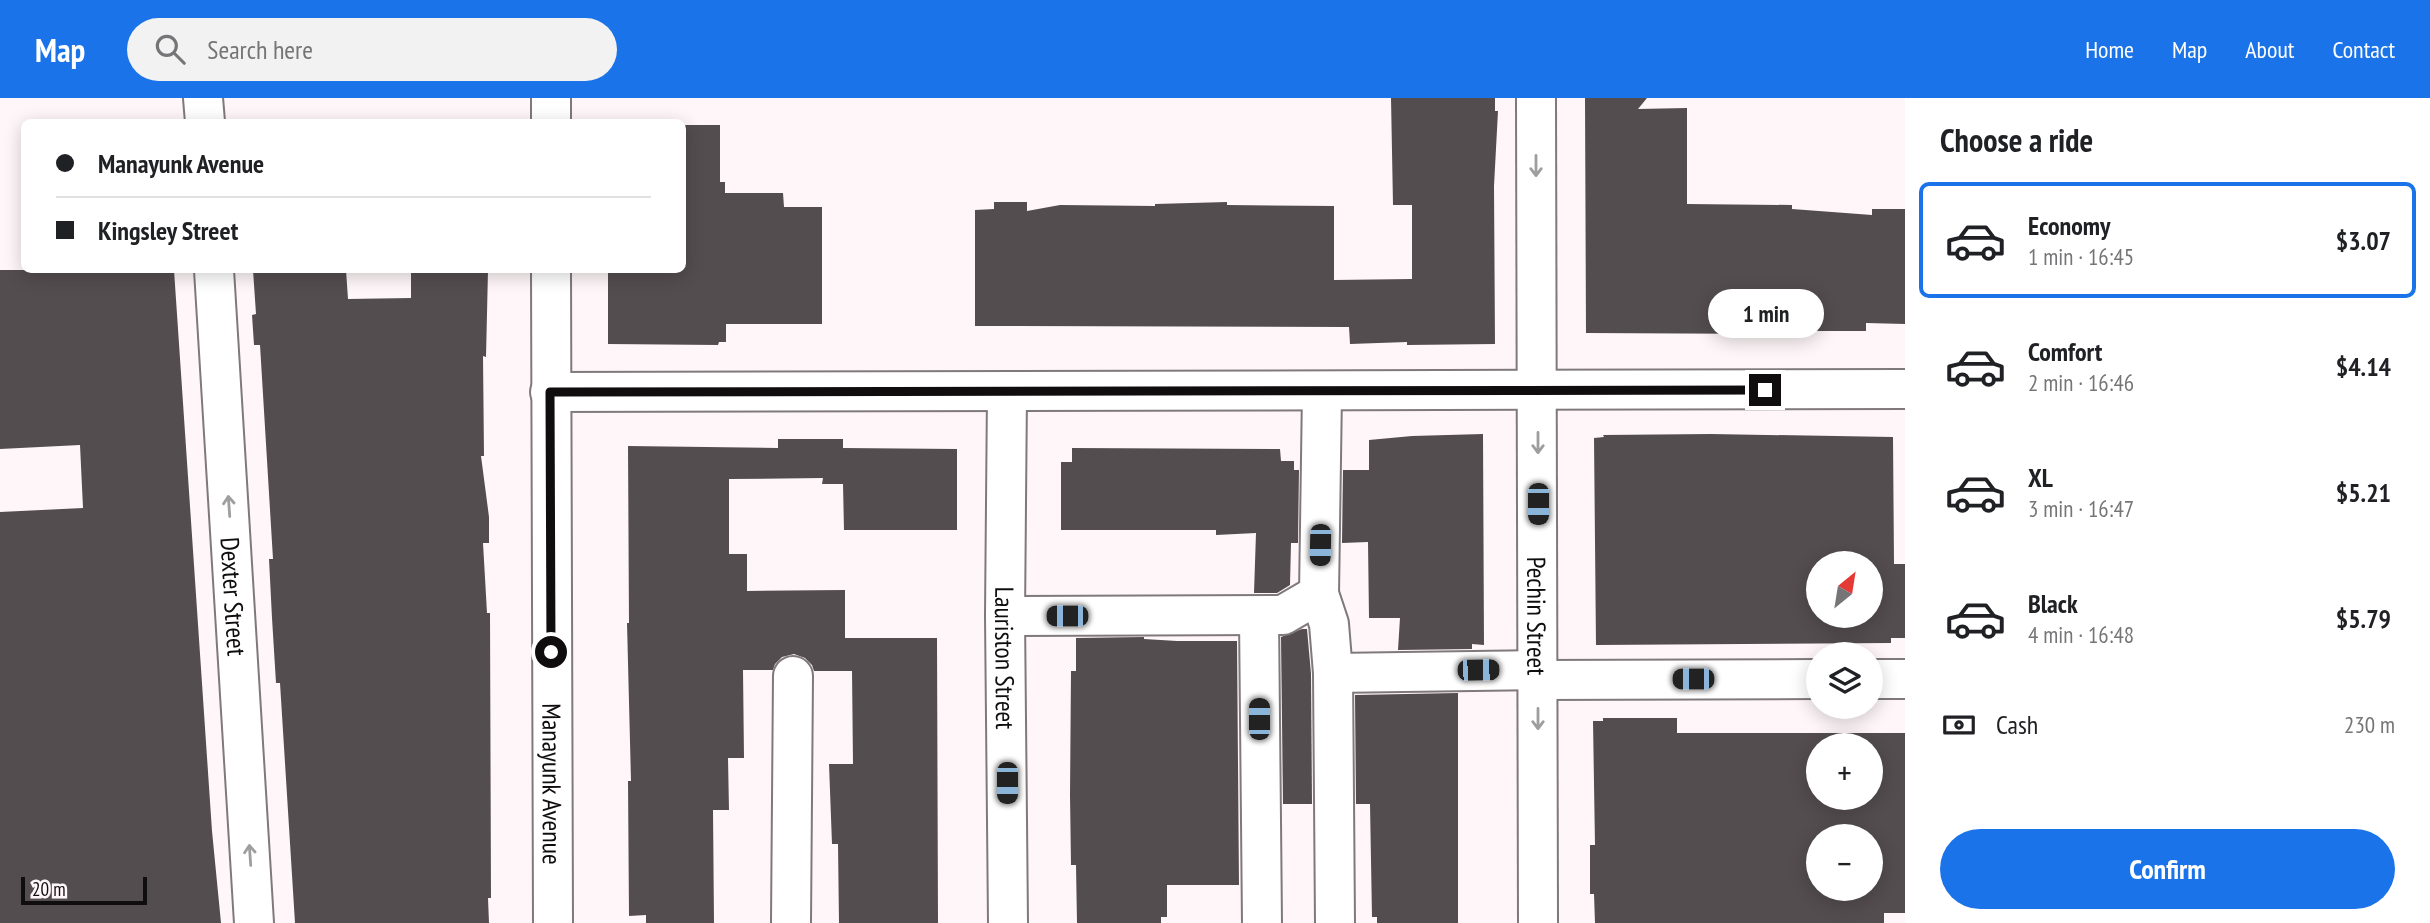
<!DOCTYPE html>
<html lang="en">
<head>
<meta charset="utf-8">
<style>
	:root { --surface:#fff; --page:#f2f2f2; --text:#202124; --muted:#757577; --line:#e0e0e0; --accent:#1a73e8 }
	body { margin:0; font-family:"PT Sans Narrow",sans-serif; background:var(--page); color:var(--text); height:100vh; display:flex; flex-direction:column; font-size:26px; white-space:nowrap }
	* { box-sizing:border-box; margin:0 }
	p { font-size:23px; color:var(--muted) }
	.icon { flex:none; width:38px; height:38px; fill:none; stroke:currentColor; stroke-width:2; stroke-linecap:round; stroke-linejoin:round }
	.map { position:relative; flex:1; overflow:hidden }
	.panel { display:flex; flex-direction:column; background:var(--surface); width:525px }
	.panel>* { flex:none }
	.hud { position:absolute; left:21px; top:21px; width:665px; height:154px; border-radius:10px; box-shadow:0 4px 18px #0003; display:grid; align-content:center; height:154px; padding:0 35px; background:var(--surface) }
	.needle { width:46px; rotate:30deg }
	.buttons { position:absolute; left:1806px; top:453px; display:grid; gap:14px }
	.buttons a { display:grid; place-items:center; width:77px; height:77px; border-radius:50%; background:var(--surface); box-shadow:0 4px 18px #0003; font-size:35px }
	.scale { position:absolute; left:21px; bottom:18px; width:126px; box-sizing:border-box; padding-left:7px; border:4px solid #100d0e; border-top:0; font-size:19px; line-height:24px; white-space:nowrap; color:#100d0e; -webkit-text-stroke:5px #fef6f8; paint-order:stroke }
	.end { position:absolute; width:32px; height:32px; margin:-16px; border:9px solid #100d0e; background:#fff; box-shadow:0 0 0 4px #fff }
	.from { border-radius:50% }
	.bubble { position:absolute; height:49px; border-radius:24px; background:var(--surface); box-shadow:0 4px 18px #0003; font-size:23px; font-weight:700; line-height:49px; text-align:center }
	.car { position:absolute; width:21px; height:42px; margin:-21px -10px; border-radius:9px; box-shadow:0 0 5px 2px #0007; background:linear-gradient(#222 24%,#8ab4d8 0 40%,#222 0 76%,#8ab4d8 0 86%,#222 0) }
	.hud b { display:flex; align-items:center; gap:24px; height:66px; font-size:26px }
	.hud b+b { border-top:2px solid var(--line) }
	.hud i { width:18px; height:18px; background:var(--text) }
	ul { padding:0; list-style:none }
	li { display:flex; align-items:center; gap:21px; height:116px; margin:0 14px 10px; padding:0 21px; border:4px solid transparent; border-radius:10px }
	li div { flex:1 }
	li b { display:block; font-size:26px }
	li em { font-style:normal; font-weight:700 }
	li.on { border-color:var(--accent) }
	li>.icon { width:63px; height:63px; stroke-width:1.5 }
	h2 { padding:0 35px; font-size:32px; line-height:84px }
	.pay { display:flex; align-items:center; gap:18px; height:77px; padding:0 35px; font-size:26px }
	.pay p { margin-inline-start:auto }
	.button { display:flex; gap:14px; margin-top:auto; padding:14px 35px }
	.button a { flex:1; height:80px; border-radius:42px; background:var(--accent); color:#fff; font-size:28px; font-weight:700; line-height:80px; text-align:center }
	header { display:flex; align-items:center; gap:42px; box-sizing:border-box; height:98px; padding:0 35px; background:var(--accent); color:#fff }
	header strong { font-size:33px }
	nav { display:flex; gap:38px; margin-inline-start:auto; font-size:24px }
	.search { width:490px; height:63px; background:var(--page); display:flex; align-items:center; gap:18px; box-sizing:border-box; padding:0 24px; border-radius:38px; color:var(--muted); font-size:26px }
	main { display:flex; flex:1; min-height:0 }
	.map>svg:first-child { display:block }
	.building { fill:#544d4f; fill-rule:evenodd }
	.lines { fill:none; stroke-linecap:round; stroke-linejoin:round }
	.minor-casing { stroke:#80797b; stroke-width:42 }
	.minor { stroke:#fff; stroke-width:38 }
	.oneway { stroke:#9f9e9f }
	.route { stroke:#100d0e; stroke-width:9 }
	.labels { text-anchor:middle; dominant-baseline:central; stroke-width:7; stroke-linejoin:round; paint-order:stroke }
	.street-label { font-size:26px; fill:#100d0e; stroke:#fef6f8 }
</style>
</head>
<body>
<header>
<strong>Map</strong>
<div class="search"><svg class="icon" aria-label="search" viewBox="0 0 24 24"><circle cx="10" cy="10" r="6"/><path d="M15 15l6 6"/></svg>Search here</div>
<nav><a>Home</a><a>Map</a><a>About</a><a>Contact</a></nav>
</header>
<main>
<div class="map">
<svg width="1905" height="825" viewBox="0 0 1905 825">
	<rect width="100%" height="100%" fill="#fef6f8"/>
	<g class="building">
		<polygon points="1391,0 1495,0 1495,13 1498,13 1494,88 1495,246 1407,247 1407,244 1350,246 1349,229 975,228 975,112 994,111 994,104 1027,104 1027,113 1060,107 1155,108 1155,106 1227,104 1227,107 1334,108 1334,182 1412,181 1412,107 1393,107"/>
		<polygon points="1585,0 1647,0 1638,11 1687,10 1687,106 1792,107 1792,111 1872,117 1872,111 1905,111 1905,226 1866,225 1866,233 1792,233 1792,236 1586,235"/>
		<polygon points="682,27 720,27 720,84 725,84 725,95 783,95 784,109 822,109 822,226 726,226 726,244 719,244 718,247 608,246 608,172 682,172"/>
		<polygon points="0,172 174,172 212,733 221,825 0,825 0,414 83,410 80,347 0,351"/>
		<polygon points="253,172 346,172 348,201 411,200 411,172 488,172 486,259 483,258 484,358 481,358 489,419 489,445 483,445 487,515 490,515 491,800 488,800 489,825 295,825 280,585 276,585 272,520 269,461 273,461 260,247 254,247 252,217 256,216"/>
		<polygon points="1483,336 1484,547 1472,546 1472,551 1398,552 1400,520 1369,520 1368,444 1342,445 1343,372 1369,372 1369,342 1412,338"/>
		<path d="M 1711,336 L 1893,339 L 1894,466 L 1905,466 L 1905,540 L 1891,540 L 1891,545 L 1596,547 L 1594,340 L 1604,339 L 1603,337 ZM 1818,466 L 1871,466 L 1871,518 L 1818,518 Z"/>
		<polygon points="778,341 843,341 843,350 957,351 957,432 844,432 843,386 822,386 823,380 729,381 729,456 747,456 747,493 845,492 845,540 937,540 938,825 839,825 838,746 832,746 829,666 853,666 852,573 814,573 812,567 805,560 794,556 782,559 775,566 773,572 743,572 744,660 728,660 729,712 713,712 714,825 646,825 646,817 629,818 628,683 631,683 627,525 629,525 628,348 778,350"/>
		<polygon points="1072,350 1280,351 1281,363 1294,363 1294,372 1299,372 1298,445 1291,445 1290,487 1277,495 1254,495 1256,435 1216,437 1216,432 1061,432 1061,364 1072,364"/>
		<polygon points="1302,531 1307,531 1311,576 1312,706 1283,706 1281,539"/>
		<polygon points="1144,539 1144,541 1177,543 1237,543 1239,787 1167,787 1167,819 1161,819 1161,825 1077,825 1076,767 1071,767 1070,697 1071,573 1076,573 1076,540"/>
		<polygon points="1458,595 1458,825 1377,825 1377,819 1372,819 1370,706 1356,706 1355,597"/>
		<path d="M 1603,620 L 1677,620 L 1677,635 L 1905,635 L 1905,815 L 1884,815 L 1884,825 L 1595,825 L 1594,796 L 1590,796 L 1590,747 L 1595,747 L 1593,623 L 1603,623 ZM 1818,648 L 1871,648 L 1871,700 L 1818,700 ZM 1818,738 L 1871,738 L 1871,791 L 1818,791 Z"/>
	</g>
	<g class="lines">
		<g class="minor-casing">
			<g id="minor">
				<polyline points="203,0 205,24"/>
				<path id="s1" d="M 1536,0 L 1538,825"/>
				<polyline points="551,24 551,0"/>
				<path id="s2" d="M 214,172 L 254,825"/>
				<path id="s3" d="M 551,172 L 553,825"/>
				<polyline points="550,294 1905,291"/>
				<path id="s4" d="M 1007,294 L 1005,518 L 1008,825"/>
				<polyline points="1319,496 1329,526 1333,575"/>
				<polyline points="1005,518 1283,517 1319,496 1322,294"/>
				<polyline points="1259,518 1262,825"/>
				<polyline points="1871,581 1905,581"/>
				<polyline points="1538,582 1818,581"/>
				<polyline points="791,825 793,578"/>
				<polyline points="1335,825 1333,575 1539,572"/>
			</g>
		</g>
		<use href="#minor" class="minor"/>
	</g>
	<defs><path id="oneway-shaft" d="M-6 0H5M1.5-3L5.5 0L1.5 3" fill="none" stroke-width="1.6" stroke-linecap="round" stroke-linejoin="round" transform="scale(1.75)"/></defs>
	<g class="oneway">
		<use href="#oneway-shaft" transform="translate(1536 68) rotate(90)"/>
		<use href="#oneway-shaft" transform="translate(1538 345) rotate(90)"/>
		<use href="#oneway-shaft" transform="translate(229 408) rotate(-94)"/>
		<use href="#oneway-shaft" transform="translate(1538 621) rotate(90)"/>
		<use href="#oneway-shaft" transform="translate(250 757) rotate(-94)"/>
	</g>
	<g class="lines">
		<polyline class="route" points="551,554 550,294 1765,292"/>
	</g>
	<g class="labels">
		<g class="street-label">
			<text stroke="none"><textPath href="#s2" startOffset="327">Dexter Street</textPath></text>
			<text stroke="none"><textPath href="#s1" startOffset="518">Pechin Street</textPath></text>
			<text stroke="none"><textPath href="#s4" startOffset="266">Lauriston Street</textPath></text>
			<text stroke="none"><textPath href="#s3" startOffset="514">Manayunk Avenue</textPath></text>
		</g>
	</g>
</svg>
<div class="buttons">
<a><svg class="needle" viewBox="-14 -14 28 28"><path d="M0-13l5 13h-10z" fill="#e53935"/><path d="M0 13l5-13h-10z" fill="#757577"/></svg></a>
<a><svg class="icon" aria-label="layers" viewBox="0 0 24 24"><path d="M12 4l9 5-9 5-9-5zM3 14l9 5 9-5"/></svg></a>
<a>+</a>
<a>−</a>
</div>
<div class="scale">20 m</div>
<i class="end from" style="left:551px;top:554px"></i>
<i class="end" style="left:1765px;top:292px"></i>
<div class="bubble" style="left:1708px;top:191px;width:116px">1 min</div>
<i class="car" style="left:1538px;top:406px;rotate:180deg"></i>
<i class="car" style="left:1320px;top:447px;rotate:181deg"></i>
<i class="car" style="left:1067px;top:518px;rotate:270deg"></i>
<i class="car" style="left:1478px;top:572px;rotate:89deg"></i>
<i class="car" style="left:1693px;top:581px;rotate:270deg"></i>
<i class="car" style="left:1259px;top:621px;rotate:0deg"></i>
<i class="car" style="left:1007px;top:685px;rotate:180deg"></i>
<div class="hud">
<b><i class="from"></i>Manayunk Avenue</b>
<b><i></i>Kingsley Street</b>
</div>
</div>
<section class="panel">
<h2>Choose a ride</h2>
<ul>
<li class="on"><svg class="icon" aria-label="car" viewBox="0 0 24 24"><path d="M5 17H2v-5l4-1 3-4h7l3 4 3 1v5h-3M9 17h6M6 11h13"/><circle cx="7" cy="17" r="2"/><circle cx="17" cy="17" r="2"/></svg><div><b>Economy</b><p>1 min · 16:45</p></div><em>$3.07</em></li>
<li><svg class="icon" aria-label="car" viewBox="0 0 24 24"><path d="M5 17H2v-5l4-1 3-4h7l3 4 3 1v5h-3M9 17h6M6 11h13"/><circle cx="7" cy="17" r="2"/><circle cx="17" cy="17" r="2"/></svg><div><b>Comfort</b><p>2 min · 16:46</p></div><em>$4.14</em></li>
<li><svg class="icon" aria-label="car" viewBox="0 0 24 24"><path d="M5 17H2v-5l4-1 3-4h7l3 4 3 1v5h-3M9 17h6M6 11h13"/><circle cx="7" cy="17" r="2"/><circle cx="17" cy="17" r="2"/></svg><div><b>XL</b><p>3 min · 16:47</p></div><em>$5.21</em></li>
<li><svg class="icon" aria-label="car" viewBox="0 0 24 24"><path d="M5 17H2v-5l4-1 3-4h7l3 4 3 1v5h-3M9 17h6M6 11h13"/><circle cx="7" cy="17" r="2"/><circle cx="17" cy="17" r="2"/></svg><div><b>Black</b><p>4 min · 16:48</p></div><em>$5.79</em></li>
</ul>
<div class="pay"><svg class="icon" aria-label="cash" viewBox="0 0 24 24"><path d="M3 7h18v10H3z"/><circle cx="12" cy="12" r="2"/></svg>Cash<p>230 m</p></div>
<div class="button"><a>Confirm</a></div>
</section>
</main>
</body>
</html>
